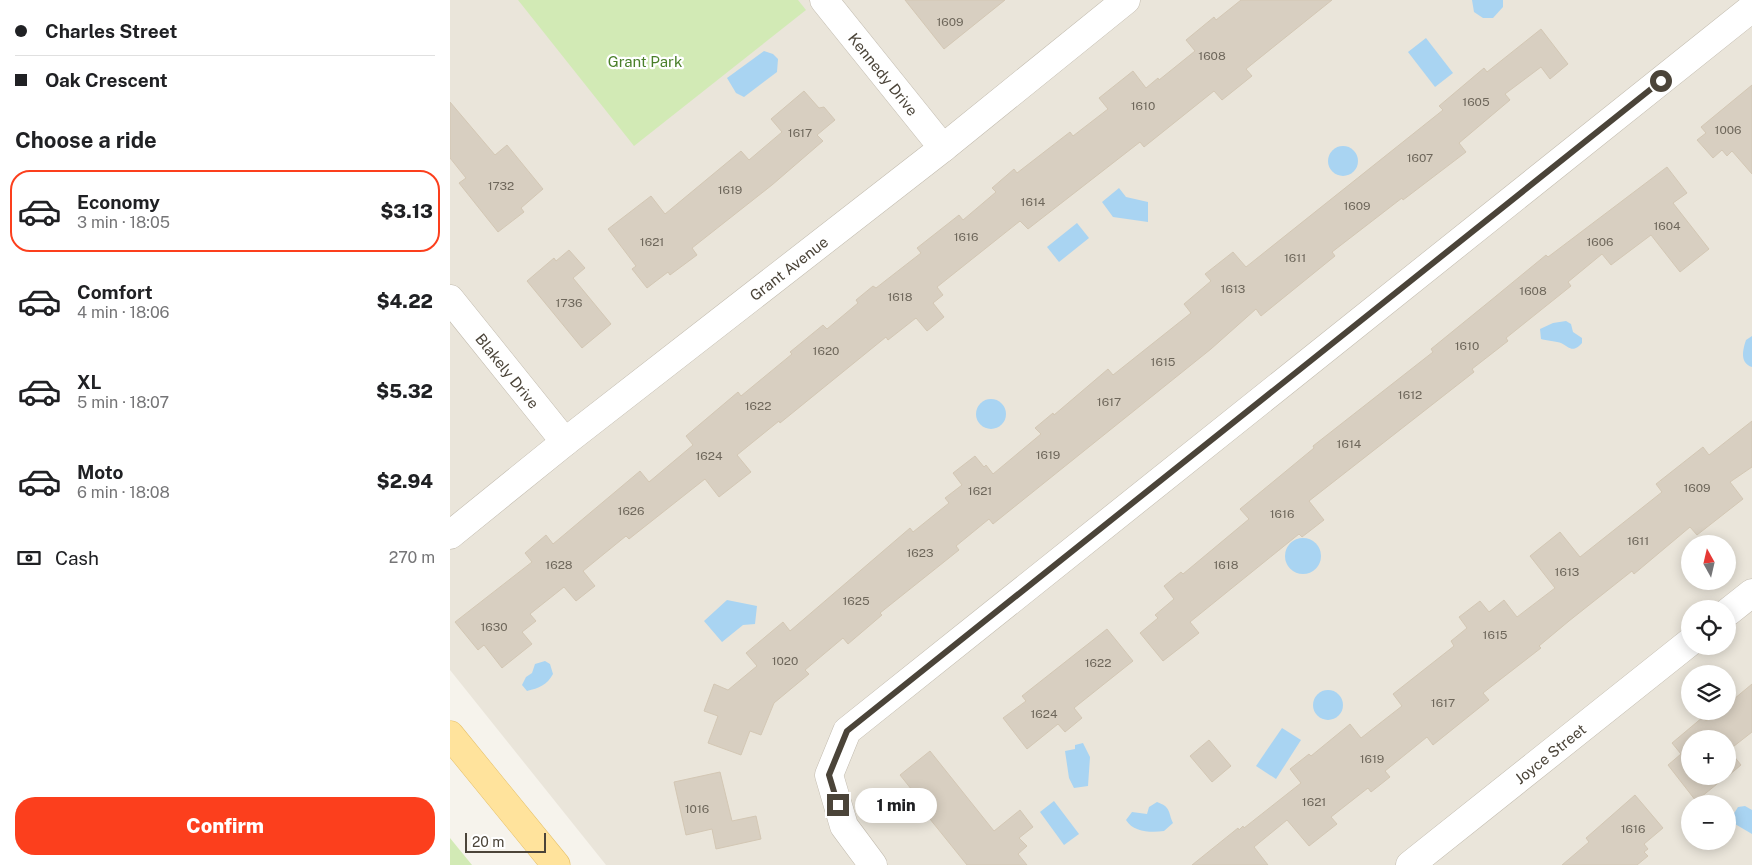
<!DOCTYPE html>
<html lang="en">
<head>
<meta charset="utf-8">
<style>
	:root { --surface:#fff; --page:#f2f2f2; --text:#202124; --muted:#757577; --line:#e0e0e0; --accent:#fc3f1d }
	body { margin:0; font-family:"Public Sans",sans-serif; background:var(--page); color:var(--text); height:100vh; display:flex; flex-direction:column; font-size:19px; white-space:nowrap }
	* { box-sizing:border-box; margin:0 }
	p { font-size:16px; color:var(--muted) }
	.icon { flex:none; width:28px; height:28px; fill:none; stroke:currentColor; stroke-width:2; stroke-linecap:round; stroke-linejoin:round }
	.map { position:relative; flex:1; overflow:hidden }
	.drawer { display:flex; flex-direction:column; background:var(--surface); width:450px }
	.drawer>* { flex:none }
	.top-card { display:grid; align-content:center; height:110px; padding:0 15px; background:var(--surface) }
	.needle { width:32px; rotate:352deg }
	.tools { position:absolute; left:1231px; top:535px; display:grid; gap:10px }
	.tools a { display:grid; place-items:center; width:55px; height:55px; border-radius:50%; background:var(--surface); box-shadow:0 2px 12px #0003; font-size:25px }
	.scale { position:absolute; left:15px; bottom:12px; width:81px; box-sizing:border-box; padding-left:5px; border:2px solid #4b4439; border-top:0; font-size:14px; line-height:18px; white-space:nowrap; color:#4b4439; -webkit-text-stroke:4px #fff; paint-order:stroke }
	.end { position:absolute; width:22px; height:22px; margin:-11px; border:6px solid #4b4439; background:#fff; box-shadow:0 0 0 2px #fff }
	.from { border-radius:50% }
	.bubble { position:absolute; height:35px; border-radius:18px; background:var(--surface); box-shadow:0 2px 12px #0003; font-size:16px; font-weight:800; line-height:35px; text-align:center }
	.top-card b { display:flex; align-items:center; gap:18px; height:48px; font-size:19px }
	.top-card b+b { border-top:1px solid var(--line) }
	.top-card i { width:12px; height:12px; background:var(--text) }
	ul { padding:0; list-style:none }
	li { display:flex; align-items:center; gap:15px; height:82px; margin:0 10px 8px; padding:0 5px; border:2px solid transparent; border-radius:20px }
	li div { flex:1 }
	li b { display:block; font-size:19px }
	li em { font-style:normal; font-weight:800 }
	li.selected { border-color:var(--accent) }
	li>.icon { width:45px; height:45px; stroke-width:1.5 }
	h2 { padding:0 15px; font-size:22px; line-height:60px }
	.pay { display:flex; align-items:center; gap:12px; height:55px; padding:0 15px; font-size:19px }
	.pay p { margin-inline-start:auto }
	.cta { display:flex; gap:10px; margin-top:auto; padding:10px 15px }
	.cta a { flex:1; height:58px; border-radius:20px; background:var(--accent); color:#fff; font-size:20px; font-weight:800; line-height:58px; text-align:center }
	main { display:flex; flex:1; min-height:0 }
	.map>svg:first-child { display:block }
	.residential { fill:#eae5da; fill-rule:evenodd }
	.green { fill:#d2eab5 }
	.water { fill:#a9d4f2 }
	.building { fill:#d8cfc1; stroke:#d3c7b4 }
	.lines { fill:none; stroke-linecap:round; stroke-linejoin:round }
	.minor-casing { stroke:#c2bbae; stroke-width:29 }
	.major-casing { stroke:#e6c16a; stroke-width:29 }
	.minor { stroke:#fff; stroke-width:28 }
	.major { stroke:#ffe39c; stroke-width:28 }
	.route { stroke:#4b4439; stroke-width:6 }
	.labels { text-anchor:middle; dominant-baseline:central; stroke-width:4.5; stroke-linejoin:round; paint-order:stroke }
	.number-label { font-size:12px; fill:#6e675b }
	.park-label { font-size:15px; fill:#4a7f2a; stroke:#fff }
	.street-label { font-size:15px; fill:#4b4439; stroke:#fff }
</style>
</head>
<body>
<main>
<section class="drawer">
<div class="top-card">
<b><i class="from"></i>Charles Street</b>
<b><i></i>Oak Crescent</b>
</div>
<h2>Choose a ride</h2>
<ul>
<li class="selected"><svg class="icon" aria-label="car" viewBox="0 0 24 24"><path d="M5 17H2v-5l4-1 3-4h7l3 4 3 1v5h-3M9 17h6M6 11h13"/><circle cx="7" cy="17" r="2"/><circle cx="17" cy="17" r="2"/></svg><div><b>Economy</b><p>3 min · 18:05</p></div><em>$3.13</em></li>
<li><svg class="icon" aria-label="car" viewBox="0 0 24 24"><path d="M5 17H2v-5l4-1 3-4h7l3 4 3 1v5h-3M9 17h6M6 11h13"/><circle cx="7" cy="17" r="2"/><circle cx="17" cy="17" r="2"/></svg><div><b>Comfort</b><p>4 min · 18:06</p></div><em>$4.22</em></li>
<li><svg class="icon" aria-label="car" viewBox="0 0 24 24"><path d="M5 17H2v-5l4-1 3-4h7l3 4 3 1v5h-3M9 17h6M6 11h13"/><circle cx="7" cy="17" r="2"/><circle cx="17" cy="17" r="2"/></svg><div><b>XL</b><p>5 min · 18:07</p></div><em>$5.32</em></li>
<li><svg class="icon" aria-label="car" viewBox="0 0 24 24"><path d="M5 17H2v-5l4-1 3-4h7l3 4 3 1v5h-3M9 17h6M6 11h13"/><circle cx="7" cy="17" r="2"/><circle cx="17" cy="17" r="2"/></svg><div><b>Moto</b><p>6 min · 18:08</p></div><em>$2.94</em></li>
</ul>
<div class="pay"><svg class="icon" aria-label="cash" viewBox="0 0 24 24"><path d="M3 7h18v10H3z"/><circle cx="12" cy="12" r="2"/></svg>Cash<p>270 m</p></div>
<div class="cta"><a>Confirm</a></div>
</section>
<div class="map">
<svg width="1302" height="865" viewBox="0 0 1302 865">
	<rect width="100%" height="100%" fill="#f6f3ec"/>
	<path class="residential" d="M 0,0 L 1302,0 L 1302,865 L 156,865 L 0,670 ZM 1240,544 L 1278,544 L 1278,581 L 1240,581 ZM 1240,609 L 1278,609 L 1278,646 L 1240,646 ZM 1240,674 L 1278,674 L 1278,711 L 1240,711 ZM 1240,739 L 1278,739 L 1278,776 L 1240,776 ZM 1240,804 L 1278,804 L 1278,841 L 1240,841 Z"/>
	<g class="green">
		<polygon points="68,0 348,0 356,10 184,146"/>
		<polygon points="0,838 22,865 0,865"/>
	</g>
	<g class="water">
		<polygon points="1022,0 1053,0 1053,7 1043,18 1033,18 1024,12"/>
		<polygon points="976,38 1003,73 985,87 958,52"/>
		<polygon points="314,51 323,54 328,59 327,72 294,97 286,93 277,78"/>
		<circle cx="893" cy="161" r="15"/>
		<polygon points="669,188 676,197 698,202 698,222 663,217 652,202"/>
		<polygon points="627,223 639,238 609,262 597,247"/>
		<path d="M 1116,321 L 1121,324 L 1123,332 L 1132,338 L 1132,343 C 1123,353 1120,348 1111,343 C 1108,342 1095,340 1091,339 L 1090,329 L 1103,323 Z"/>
		<path d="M 1302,336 L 1302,367 C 1289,363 1293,349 1296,340 Z"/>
		<circle cx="541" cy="414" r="15"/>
		<circle cx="853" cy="556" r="18"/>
		<polygon points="277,600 307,606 305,624 293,625 272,642 254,621"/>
		<path d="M 95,661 L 100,664 L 103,674 C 97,685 89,688 77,691 L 72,685 L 76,677 L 82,673 L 85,664 Z"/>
		<circle cx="878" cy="705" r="15"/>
		<polygon points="832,728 851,740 826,779 806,766"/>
		<polygon points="633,743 640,757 638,786 624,788 619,778 615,751 625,749 625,745"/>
		<polygon points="604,801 629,834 614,845 590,812"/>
		<path d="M 707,802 C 721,807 718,812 723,823 L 714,831 C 701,833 683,832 676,820 L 682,812 L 697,814 L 699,807 Z"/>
		<polygon points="1295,806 1302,810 1302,834 1285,824 1283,815 1288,807"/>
	</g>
	<g class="building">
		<polygon points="455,0 555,0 494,49"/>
		<polygon points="791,0 882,0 796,69 802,76 772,100 764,91 694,147 690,142 578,229 570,221 487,287 493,295 483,303 494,317 477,331 466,318 438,340 436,337 330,423 329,421 287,455 301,472 269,497 255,479 179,539 176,536 133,571 145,586 126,601 114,587 80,614 86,621 72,632 82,644 52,668 34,645 28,650 5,622 82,562 75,553 96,535 103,544 190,471 199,482 243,445 236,436 288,392 291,396 342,354 340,352 373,325 377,329 408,303 406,300 423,286 426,288 471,253 467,248 509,215 513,220 546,192 542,188 564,169 567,173 620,132 623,136 658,109 649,98 683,71 696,88 708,78 709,80 745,51 736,40 764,17 766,20"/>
		<polygon points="1091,29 1118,64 1100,79 1091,67 1055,94 1060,100 1009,143 1016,152 953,200 952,198 882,252 885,256 811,316 806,309 761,349 543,524 539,519 506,546 509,550 430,613 432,615 398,644 393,638 355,670 359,674 324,703 311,735 300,731 291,755 258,743 268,716 254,711 264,684 278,690 307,666 296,653 333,622 340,631 460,528 463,532 499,503 495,498 512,485 503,473 525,456 534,467 536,465 543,474 591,434 585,428 603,413 604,415 658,369 663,375 741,313 734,304 761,281 755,274 783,252 796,267 993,110 989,106 1034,68 1037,72"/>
		<polygon points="1302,85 1302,174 1282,151 1277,156 1272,150 1263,158 1247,140 1256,133 1251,127"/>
		<polygon points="354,91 369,108 374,107 385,120 367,135 373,141 322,185 242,248 247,255 220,275 218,272 197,288 182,269 186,266 158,229 201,196 215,214 291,151 299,160 332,132 321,119"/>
		<polygon points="0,102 45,155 57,145 93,189 71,208 74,212 48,232 9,183 16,178 0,158"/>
		<polygon points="1217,167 1237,193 1223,203 1259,249 1230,272 1201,235 1161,265 1152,254 1118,282 1121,286 1056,338 1058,341 1022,369 1024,372 859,501 874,520 852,537 849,534 740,622 749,633 713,661 690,633 708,618 705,615 724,599 714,586 731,572 733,574 799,519 790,509 864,448 863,446 983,352 981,349 1040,301 1096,255 1098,257"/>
		<polygon points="119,250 135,268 123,278 161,324 132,348 77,281 104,258 106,261"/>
		<polygon points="1302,421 1302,467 1280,482 1293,499 1247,535 1240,527 1184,574 1182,571 1119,621 1089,646 1091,648 1033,693 1039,700 983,745 977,737 935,771 940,777 921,792 918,788 881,817 887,824 859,846 837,820 804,847 818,865 742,865 788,828 789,830 793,826 794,828 851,783 840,769 859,754 861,756 900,724 911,738 952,706 943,694 1004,646 1001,641 1017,628 1009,617 1030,601 1039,612 1054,600 1067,617 1105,588 1080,556 1110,532 1130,557 1212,492 1206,484 1253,447 1259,455"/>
		<polygon points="657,629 683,661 624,708 632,718 615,732 608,724 577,749 553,718 576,701 572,696"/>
		<polygon points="1302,684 1302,732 1279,750 1291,765 1278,776 1278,739 1240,739 1240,776 1277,776 1246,801 1218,765 1231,754 1222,743 1253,717 1256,721 1268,711 1278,711 1278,704"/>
		<polygon points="759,740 781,766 762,782 740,756"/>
		<polygon points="480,751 544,831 570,810 583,827 569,838 577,846 568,854 577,865 517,865 459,793 462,790 450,775"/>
		<polygon points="270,772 282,821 306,816 311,839 266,849 262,829 236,835 224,782"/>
		<polygon points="1185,795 1213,828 1194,844 1198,849 1194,852 1198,856 1187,865 1112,865 1139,842 1136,838"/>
	</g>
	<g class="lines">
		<g class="minor-casing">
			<g id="minor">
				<path id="s1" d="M 374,0 L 493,148"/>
				<path id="s2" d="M 0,299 L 115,442"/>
				<path id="s3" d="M 0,535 L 115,442 L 493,148 L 676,0"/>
				<polyline points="1278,612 1302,593"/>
				<polyline points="423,865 394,826 379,775 397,731 1302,8"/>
				<path id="s4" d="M 960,865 L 1240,642"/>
			</g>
		</g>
		<g class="major-casing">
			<polyline id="major" points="0,735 106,865"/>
		</g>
		<use href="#minor" class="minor"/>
		<use href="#major" class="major"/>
	</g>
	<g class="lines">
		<polyline class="route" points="388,805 379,775 397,731 1211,81"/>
	</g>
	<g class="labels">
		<g class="number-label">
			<text x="500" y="22">1609</text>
			<text x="762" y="56">1608</text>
			<text x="1026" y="102">1605</text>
			<text x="693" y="106">1610</text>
			<text x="1278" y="130">1006</text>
			<text x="350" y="133">1617</text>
			<text x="970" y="158">1607</text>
			<text x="51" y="186">1732</text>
			<text x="280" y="190">1619</text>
			<text x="583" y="202">1614</text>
			<text x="907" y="206">1609</text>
			<text x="1217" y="226">1604</text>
			<text x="516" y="237">1616</text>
			<text x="202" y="242">1621</text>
			<text x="1150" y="242">1606</text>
			<text x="845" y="258">1611</text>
			<text x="783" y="289">1613</text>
			<text x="1083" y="291">1608</text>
			<text x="450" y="297">1618</text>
			<text x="119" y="303">1736</text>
			<text x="1017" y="346">1610</text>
			<text x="376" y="351">1620</text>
			<text x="713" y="362">1615</text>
			<text x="960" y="395">1612</text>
			<text x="659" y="402">1617</text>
			<text x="308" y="406">1622</text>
			<text x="899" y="444">1614</text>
			<text x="598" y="455">1619</text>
			<text x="259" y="456">1624</text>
			<text x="1247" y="488">1609</text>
			<text x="530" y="491">1621</text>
			<text x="181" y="511">1626</text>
			<text x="832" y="514">1616</text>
			<text x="1188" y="541">1611</text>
			<text x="470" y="553">1623</text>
			<text x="109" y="565">1628</text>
			<text x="776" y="565">1618</text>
			<text x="1117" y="572">1613</text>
			<text x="406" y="601">1625</text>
			<text x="44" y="627">1630</text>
			<text x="1045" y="635">1615</text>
			<text x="335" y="661">1020</text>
			<text x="648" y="663">1622</text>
			<text x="993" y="703">1617</text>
			<text x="594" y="714">1624</text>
			<text x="922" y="759">1619</text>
			<text x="864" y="802">1621</text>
			<text x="247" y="809">1016</text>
			<text x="1183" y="829">1616</text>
		</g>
		<g class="park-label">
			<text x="195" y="61">Grant Park</text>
		</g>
		<g class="street-label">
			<text stroke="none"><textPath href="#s1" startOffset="95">Kennedy Drive</textPath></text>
			<text stroke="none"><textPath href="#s3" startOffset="431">Grant Avenue</textPath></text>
			<text stroke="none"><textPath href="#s2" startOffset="92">Blakely Drive</textPath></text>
			<text stroke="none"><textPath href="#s4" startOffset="179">Joyce Street</textPath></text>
		</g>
	</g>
</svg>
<div class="tools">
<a><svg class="needle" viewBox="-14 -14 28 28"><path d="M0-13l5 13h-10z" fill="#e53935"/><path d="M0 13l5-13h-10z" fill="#757577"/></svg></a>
<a><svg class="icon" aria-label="locate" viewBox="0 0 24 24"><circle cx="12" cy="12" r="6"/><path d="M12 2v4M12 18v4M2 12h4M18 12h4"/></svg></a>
<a><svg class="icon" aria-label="layers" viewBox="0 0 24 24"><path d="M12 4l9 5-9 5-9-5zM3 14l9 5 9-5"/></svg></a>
<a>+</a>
<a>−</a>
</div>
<div class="scale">20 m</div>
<i class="end from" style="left:1211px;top:81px"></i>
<i class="end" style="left:388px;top:805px"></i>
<div class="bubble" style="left:405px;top:788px;width:82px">1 min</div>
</div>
</main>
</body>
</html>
